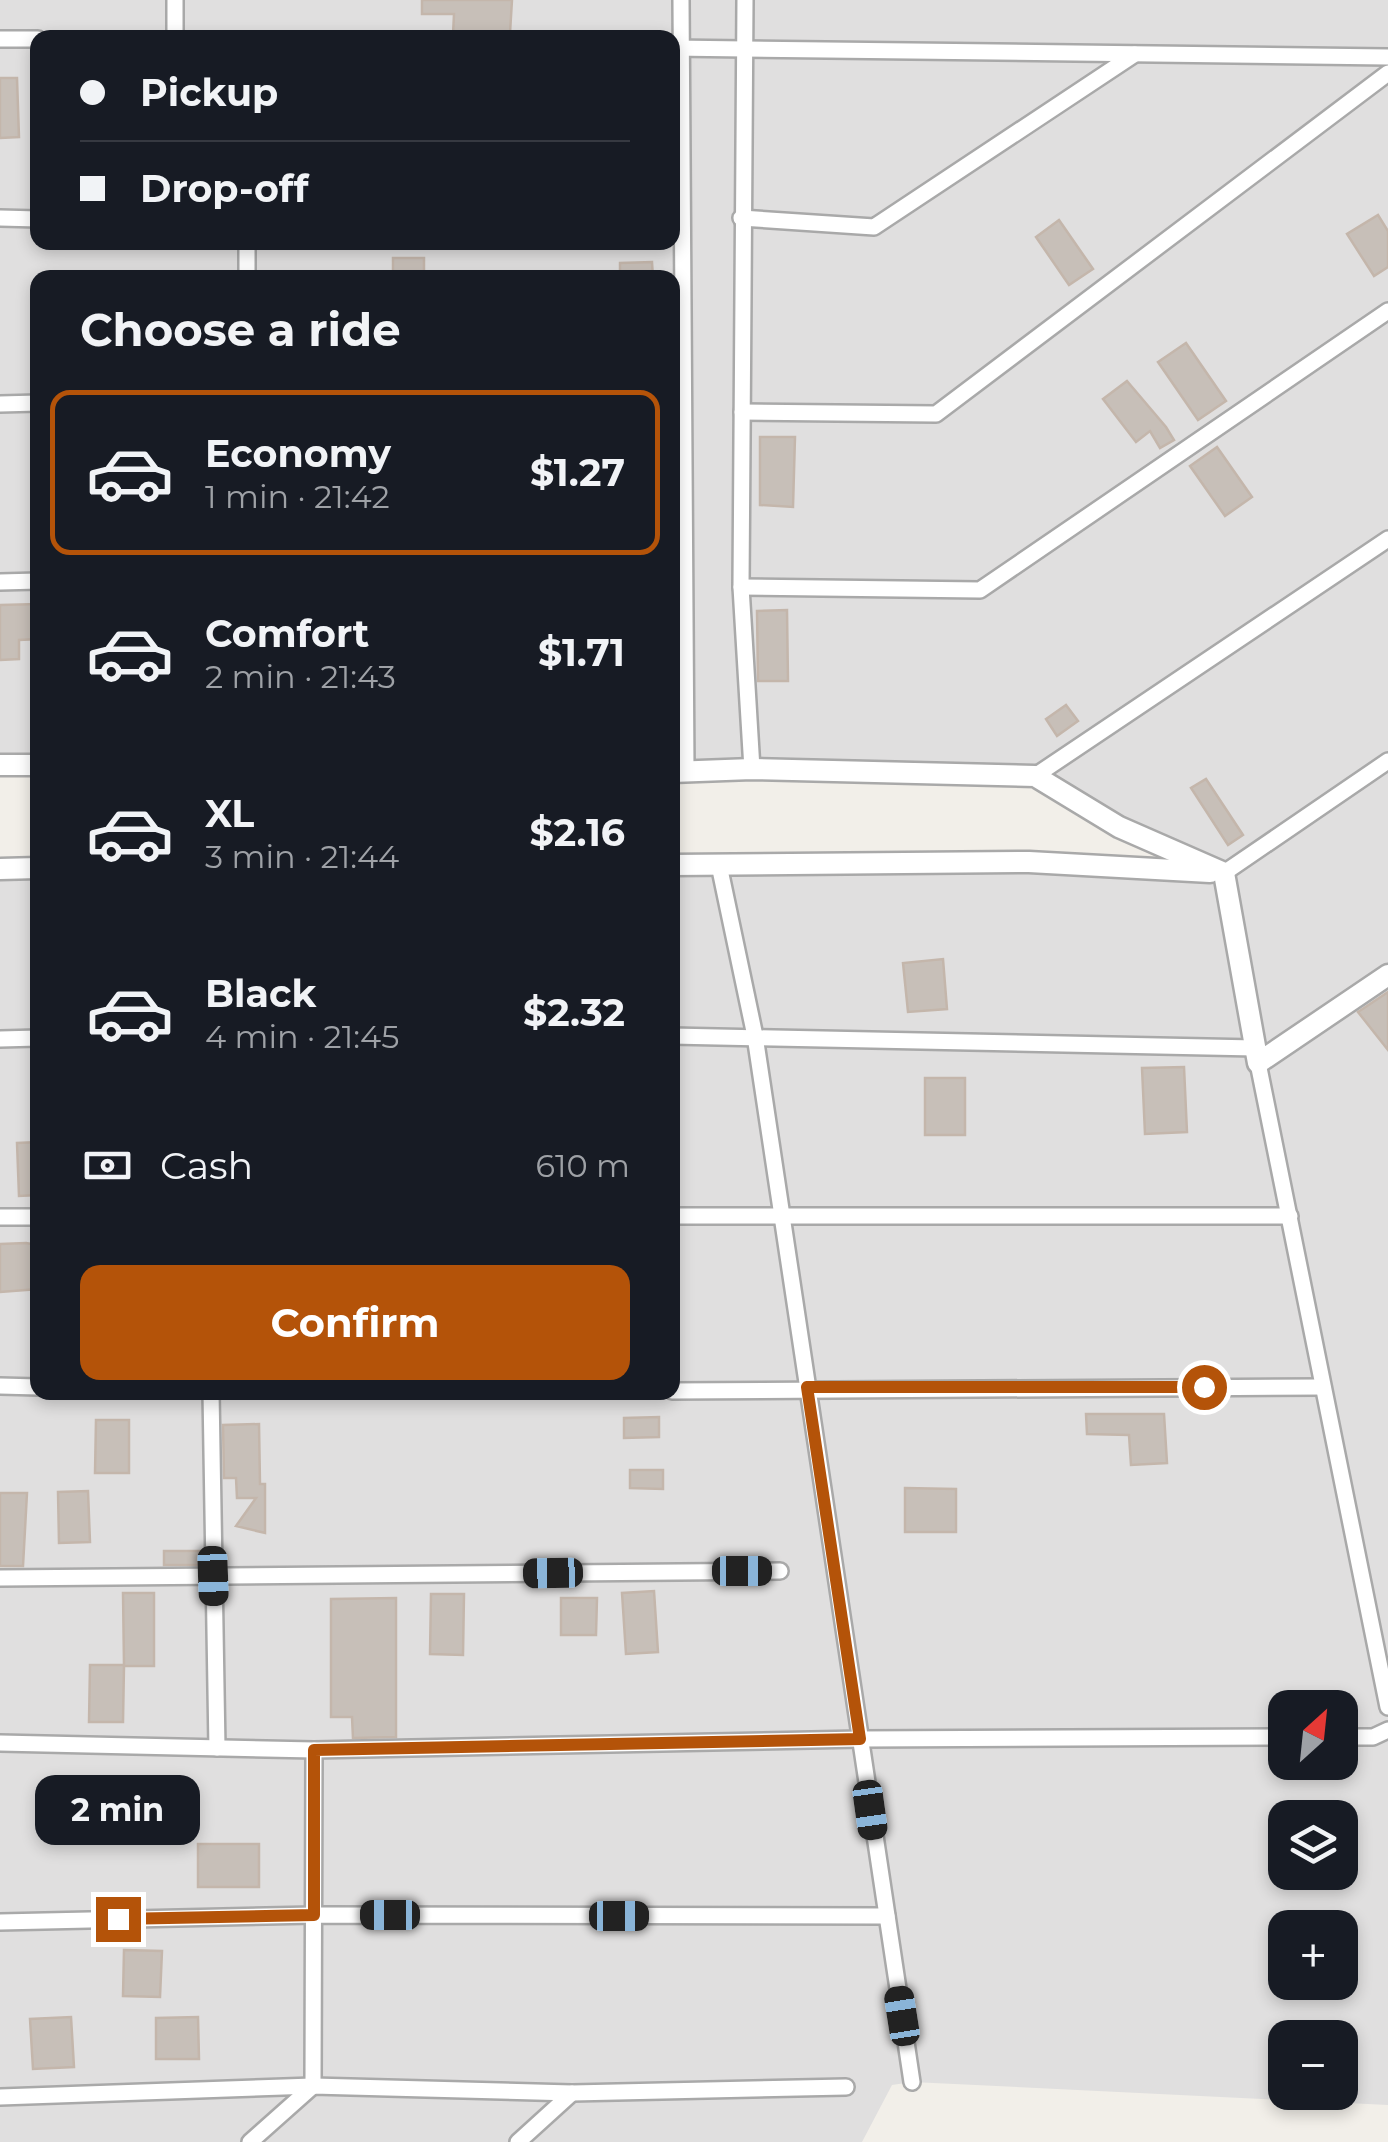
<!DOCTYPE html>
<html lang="en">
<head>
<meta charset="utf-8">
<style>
	:root { --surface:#171b24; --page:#20242c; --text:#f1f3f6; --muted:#9ea1a6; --line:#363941; --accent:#b45309 }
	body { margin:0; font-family:Montserrat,sans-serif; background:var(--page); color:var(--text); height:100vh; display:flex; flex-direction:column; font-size:38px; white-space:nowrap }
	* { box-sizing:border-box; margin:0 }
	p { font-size:32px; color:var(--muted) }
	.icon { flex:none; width:55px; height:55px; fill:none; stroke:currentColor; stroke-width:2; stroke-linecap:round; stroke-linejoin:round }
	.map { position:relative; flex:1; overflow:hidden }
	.drawer { position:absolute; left:30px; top:270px; width:650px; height:1130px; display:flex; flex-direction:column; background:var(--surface); border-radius:20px; box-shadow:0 5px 15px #0003 }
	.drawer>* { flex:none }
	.guide { position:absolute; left:30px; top:30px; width:650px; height:220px; border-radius:20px; box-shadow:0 5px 15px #0003; display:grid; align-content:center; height:220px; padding:0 50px; background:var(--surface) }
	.needle { width:65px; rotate:27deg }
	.fabs { position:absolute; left:1268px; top:1690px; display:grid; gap:20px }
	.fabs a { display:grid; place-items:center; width:90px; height:90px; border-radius:20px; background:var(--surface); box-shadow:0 5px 15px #0003; font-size:50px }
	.end { position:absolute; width:45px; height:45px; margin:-22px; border:12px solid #b45309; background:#fff; box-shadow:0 0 0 5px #fff }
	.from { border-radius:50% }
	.bubble { position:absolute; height:70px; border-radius:20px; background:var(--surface); box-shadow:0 5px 15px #0003; font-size:32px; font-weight:700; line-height:70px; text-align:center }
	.car { position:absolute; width:30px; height:60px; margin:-30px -15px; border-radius:12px; box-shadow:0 0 8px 2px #0007; background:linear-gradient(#222 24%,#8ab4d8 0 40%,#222 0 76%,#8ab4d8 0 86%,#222 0) }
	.guide b { display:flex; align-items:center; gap:35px; height:95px; font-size:38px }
	.guide b+b { border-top:2px solid var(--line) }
	.guide i { width:25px; height:25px; background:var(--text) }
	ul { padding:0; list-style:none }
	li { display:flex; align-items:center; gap:30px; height:165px; margin:0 20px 15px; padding:0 30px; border:5px solid transparent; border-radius:20px }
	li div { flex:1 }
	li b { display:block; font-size:38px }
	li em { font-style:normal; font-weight:700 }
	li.on { border-color:var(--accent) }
	li>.icon { width:90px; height:90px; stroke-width:1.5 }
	h2 { padding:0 50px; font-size:45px; line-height:120px }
	.pay { display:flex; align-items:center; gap:25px; height:110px; padding:0 50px; font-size:38px }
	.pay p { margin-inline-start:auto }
	.action { display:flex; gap:20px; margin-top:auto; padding:20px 50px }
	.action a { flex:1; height:115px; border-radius:20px; background:var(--accent); color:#fff; font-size:40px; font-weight:700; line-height:115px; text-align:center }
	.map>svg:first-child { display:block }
	.residential { fill:#e0dfdf; fill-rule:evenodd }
	.building { fill:#c7bfb8; stroke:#c4b6ab; stroke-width:2.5 }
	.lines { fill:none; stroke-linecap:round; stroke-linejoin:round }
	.minor-casing { stroke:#a9a9a9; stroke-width:20 }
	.tertiary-casing { stroke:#a9a9a9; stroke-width:25 }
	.minor { stroke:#fff; stroke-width:15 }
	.tertiary { stroke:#fff; stroke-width:20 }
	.route { stroke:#b45309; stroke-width:12 }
</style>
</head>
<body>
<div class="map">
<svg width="1388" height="2142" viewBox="0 0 1388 2142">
	<rect width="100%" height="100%" fill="#f2efe9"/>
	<path class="residential" d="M 0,0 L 1388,0 L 1388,2105 L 912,2082 L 892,2085 L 862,2142 L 0,2142 L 0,869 L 37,868 L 38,1392 L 672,1392 L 673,865 L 1220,873 L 1035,776 L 673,772 L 672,278 L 38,278 L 37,765 L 0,765 ZM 38,38 L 672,38 L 672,242 L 38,242 ZM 1285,1708 L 1340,1708 L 1340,1762 L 1285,1762 ZM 1285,1818 L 1340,1818 L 1340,1872 L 1285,1872 ZM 1285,1928 L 1340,1928 L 1340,1982 L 1285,1982 ZM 1285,2038 L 1340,2038 L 1340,2092 L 1285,2092 Z"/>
	<g class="building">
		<polygon points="422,0 512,0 510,33 453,35 454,14 422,14"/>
		<polygon points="0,78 17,78 19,137 0,138"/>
		<polygon points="1378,215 1388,231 1388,267 1374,276 1347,234"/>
		<polygon points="1059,220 1093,269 1069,285 1036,237"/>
		<rect x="393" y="258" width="31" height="20"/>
		<polygon points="652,262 653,278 620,278 620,263"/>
		<polygon points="1186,343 1226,401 1198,420 1158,362"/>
		<polygon points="1127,381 1166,427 1174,440 1160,448 1150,431 1136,442 1103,399"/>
		<polygon points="760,437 795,437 793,507 760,505"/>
		<polygon points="1217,447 1252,497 1225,516 1190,466"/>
		<polygon points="38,604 38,639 19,640 19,659 0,660 0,605"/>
		<polygon points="787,610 788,681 758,681 757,611"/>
		<polygon points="1066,705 1078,721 1057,736 1046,719"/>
		<polygon points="1206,779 1243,835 1228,845 1191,788"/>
		<polygon points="943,959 947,1009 908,1012 903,963"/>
		<polygon points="1388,992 1388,1050 1358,1012"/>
		<polygon points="1184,1067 1187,1132 1145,1134 1142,1068"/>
		<rect x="925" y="1078" width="40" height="57"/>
		<polygon points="38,1142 38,1195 19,1196 17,1143"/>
		<polygon points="26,1243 38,1245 38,1289 0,1292 0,1244"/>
		<polygon points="1086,1414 1164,1414 1167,1463 1131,1465 1129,1435 1087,1434"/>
		<polygon points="659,1417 659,1437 624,1438 624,1418"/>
		<polygon points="96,1420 129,1420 129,1473 95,1473"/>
		<polygon points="259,1424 260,1484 265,1484 265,1533 236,1526 256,1498 237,1498 236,1478 224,1478 223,1425"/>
		<polygon points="630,1470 663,1470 663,1489 630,1488"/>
		<polygon points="905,1488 956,1489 956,1532 905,1532"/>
		<polygon points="88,1491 90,1542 59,1543 58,1492"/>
		<polygon points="0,1493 27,1493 23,1566 0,1566"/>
		<polygon points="164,1551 202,1551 203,1565 164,1565"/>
		<polygon points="654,1591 658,1652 626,1654 622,1593"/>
		<polygon points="123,1593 154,1593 154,1666 124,1666 123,1722 89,1722 90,1665 124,1665"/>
		<polygon points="431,1594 464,1594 463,1655 430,1654"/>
		<polygon points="396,1598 396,1737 353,1738 352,1717 331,1717 331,1599"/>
		<polygon points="561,1598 597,1598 596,1635 561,1635"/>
		<rect x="198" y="1844" width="61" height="43"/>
		<polygon points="124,1950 162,1951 160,1997 123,1996"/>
		<polygon points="71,2017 74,2067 33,2069 30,2019"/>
		<polygon points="198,2017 199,2059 156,2059 156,2018"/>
	</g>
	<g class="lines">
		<g class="minor-casing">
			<g id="minor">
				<polyline points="681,0 686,773"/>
				<polyline points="745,0 741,587 752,769"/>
				<polyline points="175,38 175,0"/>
				<polyline points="0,39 38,39"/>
				<polyline points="672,48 1388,57"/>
				<polyline points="0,218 38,219"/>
				<polyline points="741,218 874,227 1135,54"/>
				<polyline points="247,278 247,242"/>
				<polyline points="0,404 38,403"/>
				<polyline points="742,412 936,414 1388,73"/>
				<polyline points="0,582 38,581"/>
				<polyline points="741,587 980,590 1388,311"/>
				<polyline points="1035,776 1388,539"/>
				<polyline points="719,865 755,1036 912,2082"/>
				<polyline points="1224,873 1388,761"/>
				<polyline points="672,1036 1255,1048"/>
				<polyline points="0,1039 38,1038"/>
				<polyline points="1258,1063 1388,1707"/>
				<polyline points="672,1216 1290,1216"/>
				<polyline points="0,1217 38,1217"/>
				<polyline points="0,1386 38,1387"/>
				<polyline points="672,1391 1323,1387"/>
				<polyline points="211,1392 217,1748"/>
				<polyline points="0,1578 780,1571"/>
				<polyline points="1340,1737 1373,1737 1388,1730"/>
				<polyline points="0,1743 314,1750 860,1739 1285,1737"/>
				<polyline points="0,1922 314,1915 887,1916"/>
				<polyline points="0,2097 313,2086 572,2093 846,2087"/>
				<polyline points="250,2142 313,2086 314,1750"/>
				<polyline points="518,2142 572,2093"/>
			</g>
		</g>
		<g class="tertiary-casing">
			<g id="tertiary">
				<polyline points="0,765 38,765"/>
				<polyline points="672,772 752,769 1035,776 1119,827 1224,873"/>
				<polyline points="672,865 1029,862 1210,872"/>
				<polyline points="0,869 38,868"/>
				<polyline points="1224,873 1258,1063 1388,975"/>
			</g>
		</g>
		<use href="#minor" class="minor"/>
		<use href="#tertiary" class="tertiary"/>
	</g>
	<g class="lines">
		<polyline class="route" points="118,1919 314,1915 314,1750 860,1739 807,1387 1204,1387"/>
	</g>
</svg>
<div class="fabs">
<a><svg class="needle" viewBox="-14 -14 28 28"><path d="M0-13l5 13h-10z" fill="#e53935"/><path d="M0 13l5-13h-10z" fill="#9ea1a6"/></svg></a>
<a><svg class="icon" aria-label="layers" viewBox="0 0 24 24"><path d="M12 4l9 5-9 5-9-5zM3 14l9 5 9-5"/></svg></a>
<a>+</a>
<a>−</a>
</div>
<i class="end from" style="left:1204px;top:1387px"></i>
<i class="end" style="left:118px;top:1919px"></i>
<div class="bubble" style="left:35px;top:1775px;width:165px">2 min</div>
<i class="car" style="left:742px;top:1571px;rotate:90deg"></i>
<i class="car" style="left:553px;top:1573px;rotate:269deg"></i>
<i class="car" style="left:213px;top:1576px;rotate:178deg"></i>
<i class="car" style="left:870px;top:1810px;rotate:172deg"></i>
<i class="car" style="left:390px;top:1915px;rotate:270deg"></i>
<i class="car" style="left:619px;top:1916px;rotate:90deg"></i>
<i class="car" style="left:902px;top:2016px;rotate:351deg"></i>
<div class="guide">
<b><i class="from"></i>Pickup</b>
<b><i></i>Drop-off</b>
</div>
<section class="drawer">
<h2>Choose a ride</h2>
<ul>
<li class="on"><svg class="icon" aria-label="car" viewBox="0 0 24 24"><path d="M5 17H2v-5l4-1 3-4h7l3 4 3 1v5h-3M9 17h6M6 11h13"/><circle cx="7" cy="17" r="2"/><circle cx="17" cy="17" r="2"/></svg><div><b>Economy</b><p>1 min · 21:42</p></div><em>$1.27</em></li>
<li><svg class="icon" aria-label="car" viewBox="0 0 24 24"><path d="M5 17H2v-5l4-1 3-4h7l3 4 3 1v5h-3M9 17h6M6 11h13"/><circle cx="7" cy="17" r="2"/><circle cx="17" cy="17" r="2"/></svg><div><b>Comfort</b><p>2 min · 21:43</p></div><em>$1.71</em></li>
<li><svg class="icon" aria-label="car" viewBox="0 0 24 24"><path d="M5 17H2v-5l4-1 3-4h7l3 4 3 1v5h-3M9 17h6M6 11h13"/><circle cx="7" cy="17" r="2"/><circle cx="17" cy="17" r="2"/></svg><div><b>XL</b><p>3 min · 21:44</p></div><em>$2.16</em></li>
<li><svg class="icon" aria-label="car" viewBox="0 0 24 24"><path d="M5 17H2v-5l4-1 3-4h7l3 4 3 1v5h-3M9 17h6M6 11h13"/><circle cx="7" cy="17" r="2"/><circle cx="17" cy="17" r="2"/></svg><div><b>Black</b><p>4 min · 21:45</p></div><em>$2.32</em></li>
</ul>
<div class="pay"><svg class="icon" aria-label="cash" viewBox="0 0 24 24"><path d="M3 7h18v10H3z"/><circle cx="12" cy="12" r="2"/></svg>Cash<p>610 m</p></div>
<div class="action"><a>Confirm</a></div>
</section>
</div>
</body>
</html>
